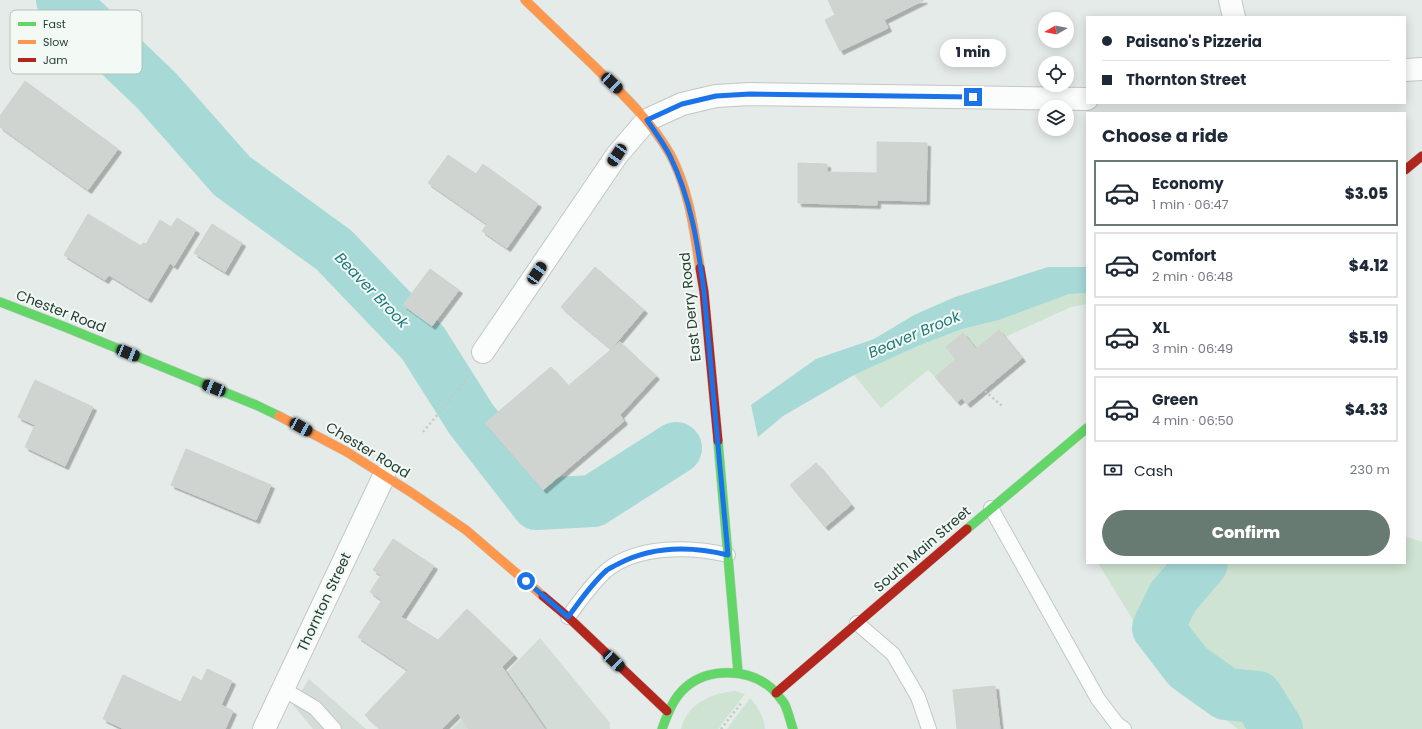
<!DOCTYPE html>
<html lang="en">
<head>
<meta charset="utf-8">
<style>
	:root { --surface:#fff; --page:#f6f6f7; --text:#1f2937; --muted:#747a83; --line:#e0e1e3; --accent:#677b72 }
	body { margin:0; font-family:Poppins,sans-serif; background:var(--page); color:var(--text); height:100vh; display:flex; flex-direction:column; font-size:15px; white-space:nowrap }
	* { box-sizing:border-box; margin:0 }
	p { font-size:13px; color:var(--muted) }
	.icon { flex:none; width:22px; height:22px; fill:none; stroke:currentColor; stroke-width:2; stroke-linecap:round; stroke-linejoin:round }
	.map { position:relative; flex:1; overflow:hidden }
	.side { position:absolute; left:1086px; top:112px; width:320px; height:452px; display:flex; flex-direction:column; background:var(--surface); border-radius:0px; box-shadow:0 2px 10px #0003 }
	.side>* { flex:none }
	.top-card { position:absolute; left:1086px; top:16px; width:320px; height:88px; border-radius:0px; box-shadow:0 2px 10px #0003; display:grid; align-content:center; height:88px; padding:0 16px; background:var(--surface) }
	.needle { width:26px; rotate:261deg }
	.controls { position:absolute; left:1038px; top:12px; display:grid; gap:8px }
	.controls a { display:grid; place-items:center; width:36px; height:36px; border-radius:50%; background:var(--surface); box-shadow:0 2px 10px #0003; font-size:20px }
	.end { position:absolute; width:18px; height:18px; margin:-9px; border:5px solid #1a73e8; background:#fff; box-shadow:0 0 0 2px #fff }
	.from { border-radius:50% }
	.bubble { position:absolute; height:28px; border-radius:14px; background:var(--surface); box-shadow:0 2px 10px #0003; font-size:13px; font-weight:800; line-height:28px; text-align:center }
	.car { position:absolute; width:12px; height:24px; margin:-12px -6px; border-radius:5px; box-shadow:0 0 3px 1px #0007; background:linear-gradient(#222 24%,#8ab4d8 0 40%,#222 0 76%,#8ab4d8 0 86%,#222 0) }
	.top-card b { display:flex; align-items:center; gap:14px; height:38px; font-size:15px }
	.top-card b+b { border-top:1px solid var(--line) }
	.top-card i { width:10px; height:10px; background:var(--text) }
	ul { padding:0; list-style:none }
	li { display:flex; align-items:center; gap:12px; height:66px; margin:0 8px 6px; padding:0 8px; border:2px solid var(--line); border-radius:0px }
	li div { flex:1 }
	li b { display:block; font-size:15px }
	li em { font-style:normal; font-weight:800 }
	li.selected { border-color:var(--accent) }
	li>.icon { width:36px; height:36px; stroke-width:1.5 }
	h2 { padding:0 16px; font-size:18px; line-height:48px }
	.pay { display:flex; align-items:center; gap:10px; height:44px; padding:0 16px; font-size:15px }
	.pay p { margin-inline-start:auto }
	.primary-button { display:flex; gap:8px; margin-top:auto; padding:8px 16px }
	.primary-button a { flex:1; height:46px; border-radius:24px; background:var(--accent); color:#fff; font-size:16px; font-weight:800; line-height:46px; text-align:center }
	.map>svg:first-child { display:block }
	.built { fill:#d3dcd7 }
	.green { fill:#cee3d1 }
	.water { fill:#a7d9d7 }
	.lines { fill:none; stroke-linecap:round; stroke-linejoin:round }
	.river { stroke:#a7d9d7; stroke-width:52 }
	.building { fill:#cfd4d1; stroke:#ced3d0; filter:url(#shadow) }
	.lane-casing { stroke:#c2c8c5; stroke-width:16 }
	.street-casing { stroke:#c2c8c5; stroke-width:24 }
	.fast-casing { stroke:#c0c8c4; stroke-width:10 }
	.slow-casing { stroke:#c0c8c4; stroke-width:10 }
	.jam-casing { stroke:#c0c8c4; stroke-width:10 }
	.path { stroke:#c2cac6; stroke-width:2.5; stroke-dasharray:2 3; stroke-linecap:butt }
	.lane { stroke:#fbfcfc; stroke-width:14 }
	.street { stroke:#fbfcfc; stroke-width:22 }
	.fast { stroke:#63d668; stroke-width:9 }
	.slow { stroke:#ff974d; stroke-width:9 }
	.jam { stroke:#b3261e; stroke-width:9 }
	.route { stroke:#1a73e8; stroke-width:5 }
	.labels { text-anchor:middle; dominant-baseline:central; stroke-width:4; stroke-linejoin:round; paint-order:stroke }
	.street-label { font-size:14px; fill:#233e32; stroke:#f3f9f5 }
	.water-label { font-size:15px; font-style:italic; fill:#1d7979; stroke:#f3f9f5 }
	.key { fill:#f3f9f5; stroke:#b5c1ba; stroke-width:1 }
	.key-label { font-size:11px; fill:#233e32 }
</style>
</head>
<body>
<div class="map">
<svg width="1422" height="729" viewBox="0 0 1422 729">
	<defs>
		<filter id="shadow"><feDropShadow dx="3.5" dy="3.5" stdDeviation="0" flood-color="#0004"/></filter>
	</defs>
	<rect width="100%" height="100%" fill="#e5ebe8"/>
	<g class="built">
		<polygon points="540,638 610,723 610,729 452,729"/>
		<polygon points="309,679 366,729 313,729 293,705"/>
	</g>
	<g class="green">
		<polygon points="1087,293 1087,304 1071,307 1005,337 999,330 976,349 963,333 946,347 956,359 935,377 928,370 881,408 854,375 920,345 962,329 999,320 1069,294"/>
		<polygon points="1405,536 1422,542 1422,729 1238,729 1166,674 1098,563 1405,563"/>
		<path d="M 735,691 L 745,694 L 718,729 L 681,729 C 687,704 711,693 735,691 Z"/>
		<path d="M 750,698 C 758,707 764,717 765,729 L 727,729 Z"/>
	</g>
	<polygon class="water" points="1048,267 1087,267 1087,293 1069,294 999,320 962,329 920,345 854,375 783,416 758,437 751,405 816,359 874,339 914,315 955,297"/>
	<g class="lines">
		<g class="river">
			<polyline points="62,0 157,91 232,176 334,250 423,343 471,419 537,504 593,501 676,448"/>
			<polyline points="1202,563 1173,597 1158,628 1188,667 1226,694 1257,697 1277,729"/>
		</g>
	</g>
	<g class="building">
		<polygon points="828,0 924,0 884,20 888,28 840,51 825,20 835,15"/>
		<polygon points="25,81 118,149 88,190 0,127 0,116"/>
		<polygon points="877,142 927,143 926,201 877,200 877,205 798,203 798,163 827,164 827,172 877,173"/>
		<polygon points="448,155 476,174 483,164 538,204 507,248 482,231 487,224 428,183"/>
		<polygon points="88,214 141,246 143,243 146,244 160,220 171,227 177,218 196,230 174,266 170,263 148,299 109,275 105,280 64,255"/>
		<polygon points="212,224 242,243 225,272 194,253"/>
		<polygon points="595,267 644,310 611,349 561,307"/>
		<polygon points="430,269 459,290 432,326 403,305"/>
		<polygon points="999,330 1022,358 967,404 962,398 957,402 935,377 956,359 946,347 963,333 976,349"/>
		<polygon points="620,342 656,376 620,415 624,421 543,490 485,423 551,367 568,386"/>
		<polygon points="35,380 93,407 65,466 25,447 35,425 18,417"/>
		<polygon points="186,449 271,485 256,520 171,485"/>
		<polygon points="816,463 851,505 825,527 790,485"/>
		<polygon points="393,539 434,566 401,617 438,640 467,609 514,655 502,667 545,729 469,729 458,713 442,729 380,729 365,715 408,670 358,637 382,600 370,592 381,575 373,570"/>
		<polygon points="207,669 232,681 221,705 233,711 225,729 124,729 103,719 123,675 181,702 193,676 202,681"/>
		<polygon points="995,686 1000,729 957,729 953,690"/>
	</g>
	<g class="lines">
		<g class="lane-casing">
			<g id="lane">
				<polyline points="991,508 1098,699 1117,724 1124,729"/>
				<path d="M 568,617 C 580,601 592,583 607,570 C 638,545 692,546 728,555"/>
				<polyline points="857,623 893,654 918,697 929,729"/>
				<polyline points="283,689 315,708 334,729"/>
			</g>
		</g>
		<g class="street-casing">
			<g id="street">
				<polyline points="1230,0 1234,17"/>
				<polyline points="1405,70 1422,69"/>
				<polyline points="483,352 617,155 647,120 682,104 716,96 750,94 1087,99"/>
				<polyline points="264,729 384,476"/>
			</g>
		</g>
		<g class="fast-casing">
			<g id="fast">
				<polyline points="0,302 65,327 256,405 279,416"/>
				<polyline points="718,441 738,672"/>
				<polyline points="967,529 1087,428"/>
				<path d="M 662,729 C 668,713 673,698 686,687 C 708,668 747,668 770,687 C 775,691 780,698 784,703 C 788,710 790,721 793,729"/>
			</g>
		</g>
		<g class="slow-casing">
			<g id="slow">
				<path d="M 525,0 C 548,22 570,43 593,65 C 621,93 650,119 670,154 C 689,189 694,230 700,268"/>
				<polyline points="279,416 347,452 412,493 466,530 543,596"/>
			</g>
		</g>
		<g class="jam-casing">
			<g id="jam">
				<polyline points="1405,170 1422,156"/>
				<polyline points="700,268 704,292 718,441"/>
				<polyline points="543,596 568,617 667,711"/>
				<polyline points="776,693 967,529"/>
			</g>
		</g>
		<g class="path">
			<polyline points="985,391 1002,406"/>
			<polyline points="423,432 463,384 470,373"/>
			<polyline points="721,729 742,702"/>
		</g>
		<use href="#lane" class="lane"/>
		<use href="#street" class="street"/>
		<use href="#fast" class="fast"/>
		<use href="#slow" class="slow"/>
		<use href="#jam" class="jam"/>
	</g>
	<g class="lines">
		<path class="route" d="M 526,581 L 568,617 C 580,601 592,583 607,570 C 610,568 614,566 618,564 C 652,546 691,546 728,555 L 704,292 C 698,245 691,199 670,156 C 664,144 655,132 647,120 L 682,104 L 716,96 L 750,94 L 973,97"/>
	</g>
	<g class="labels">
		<g class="street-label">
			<text transform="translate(690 307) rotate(-96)">East Derry Road</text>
			<text transform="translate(61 311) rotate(21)">Chester Road</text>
			<text transform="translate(368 450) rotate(31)">Chester Road</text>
			<text transform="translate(922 549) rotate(-41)">South Main Street</text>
			<text transform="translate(324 602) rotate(-65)">Thornton Street</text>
		</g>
		<g class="water-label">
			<text transform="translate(372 290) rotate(46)">Beaver Brook</text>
			<text transform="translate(914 334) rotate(-23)">Beaver Brook</text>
		</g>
	</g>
	<rect x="10" y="10" width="132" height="64" rx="6" class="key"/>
	<rect x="18" y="22" width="18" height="4" fill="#63d668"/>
	<rect x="18" y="40" width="18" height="4" fill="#ff974d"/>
	<rect x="18" y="58" width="18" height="4" fill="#b3261e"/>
	<g class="key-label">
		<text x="43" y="28">Fast</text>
		<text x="43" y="46">Slow</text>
		<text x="43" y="64">Jam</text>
	</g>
</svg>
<div class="controls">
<a><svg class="needle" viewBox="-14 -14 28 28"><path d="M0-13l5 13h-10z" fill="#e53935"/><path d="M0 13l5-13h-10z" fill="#747a83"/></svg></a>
<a><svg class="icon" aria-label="locate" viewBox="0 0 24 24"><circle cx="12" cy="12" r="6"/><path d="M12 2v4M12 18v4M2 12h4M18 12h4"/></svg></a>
<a><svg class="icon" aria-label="layers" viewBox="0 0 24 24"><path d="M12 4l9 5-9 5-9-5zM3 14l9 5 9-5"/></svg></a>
</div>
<i class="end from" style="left:526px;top:581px"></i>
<i class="end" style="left:973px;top:97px"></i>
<div class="bubble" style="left:940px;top:39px;width:66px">1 min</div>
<i class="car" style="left:612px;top:83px;rotate:133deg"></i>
<i class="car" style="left:617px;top:155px;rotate:214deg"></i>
<i class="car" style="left:537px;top:273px;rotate:34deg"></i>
<i class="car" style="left:128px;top:353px;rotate:112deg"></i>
<i class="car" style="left:214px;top:388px;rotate:292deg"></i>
<i class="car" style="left:301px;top:427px;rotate:119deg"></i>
<i class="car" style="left:614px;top:661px;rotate:133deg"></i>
<div class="top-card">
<b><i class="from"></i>Paisano's Pizzeria</b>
<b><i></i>Thornton Street</b>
</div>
<section class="side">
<h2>Choose a ride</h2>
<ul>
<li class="selected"><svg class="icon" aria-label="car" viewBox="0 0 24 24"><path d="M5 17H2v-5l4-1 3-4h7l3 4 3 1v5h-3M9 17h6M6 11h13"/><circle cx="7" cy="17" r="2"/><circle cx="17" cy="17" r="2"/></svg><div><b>Economy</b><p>1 min · 06:47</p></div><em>$3.05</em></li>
<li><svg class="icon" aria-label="car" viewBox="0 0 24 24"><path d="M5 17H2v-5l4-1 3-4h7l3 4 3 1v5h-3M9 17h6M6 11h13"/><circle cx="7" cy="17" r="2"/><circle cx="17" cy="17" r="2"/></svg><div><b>Comfort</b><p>2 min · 06:48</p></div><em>$4.12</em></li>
<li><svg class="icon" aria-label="car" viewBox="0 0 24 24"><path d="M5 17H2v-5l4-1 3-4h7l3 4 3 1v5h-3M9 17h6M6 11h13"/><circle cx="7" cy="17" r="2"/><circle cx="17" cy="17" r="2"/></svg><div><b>XL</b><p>3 min · 06:49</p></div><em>$5.19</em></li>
<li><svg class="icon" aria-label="car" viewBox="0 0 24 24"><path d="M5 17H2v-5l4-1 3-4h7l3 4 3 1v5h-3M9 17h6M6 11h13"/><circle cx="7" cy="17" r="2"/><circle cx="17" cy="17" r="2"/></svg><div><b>Green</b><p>4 min · 06:50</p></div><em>$4.33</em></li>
</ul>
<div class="pay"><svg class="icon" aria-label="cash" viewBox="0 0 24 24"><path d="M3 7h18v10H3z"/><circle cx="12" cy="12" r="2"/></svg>Cash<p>230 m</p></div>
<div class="primary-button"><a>Confirm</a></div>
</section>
</div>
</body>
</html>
